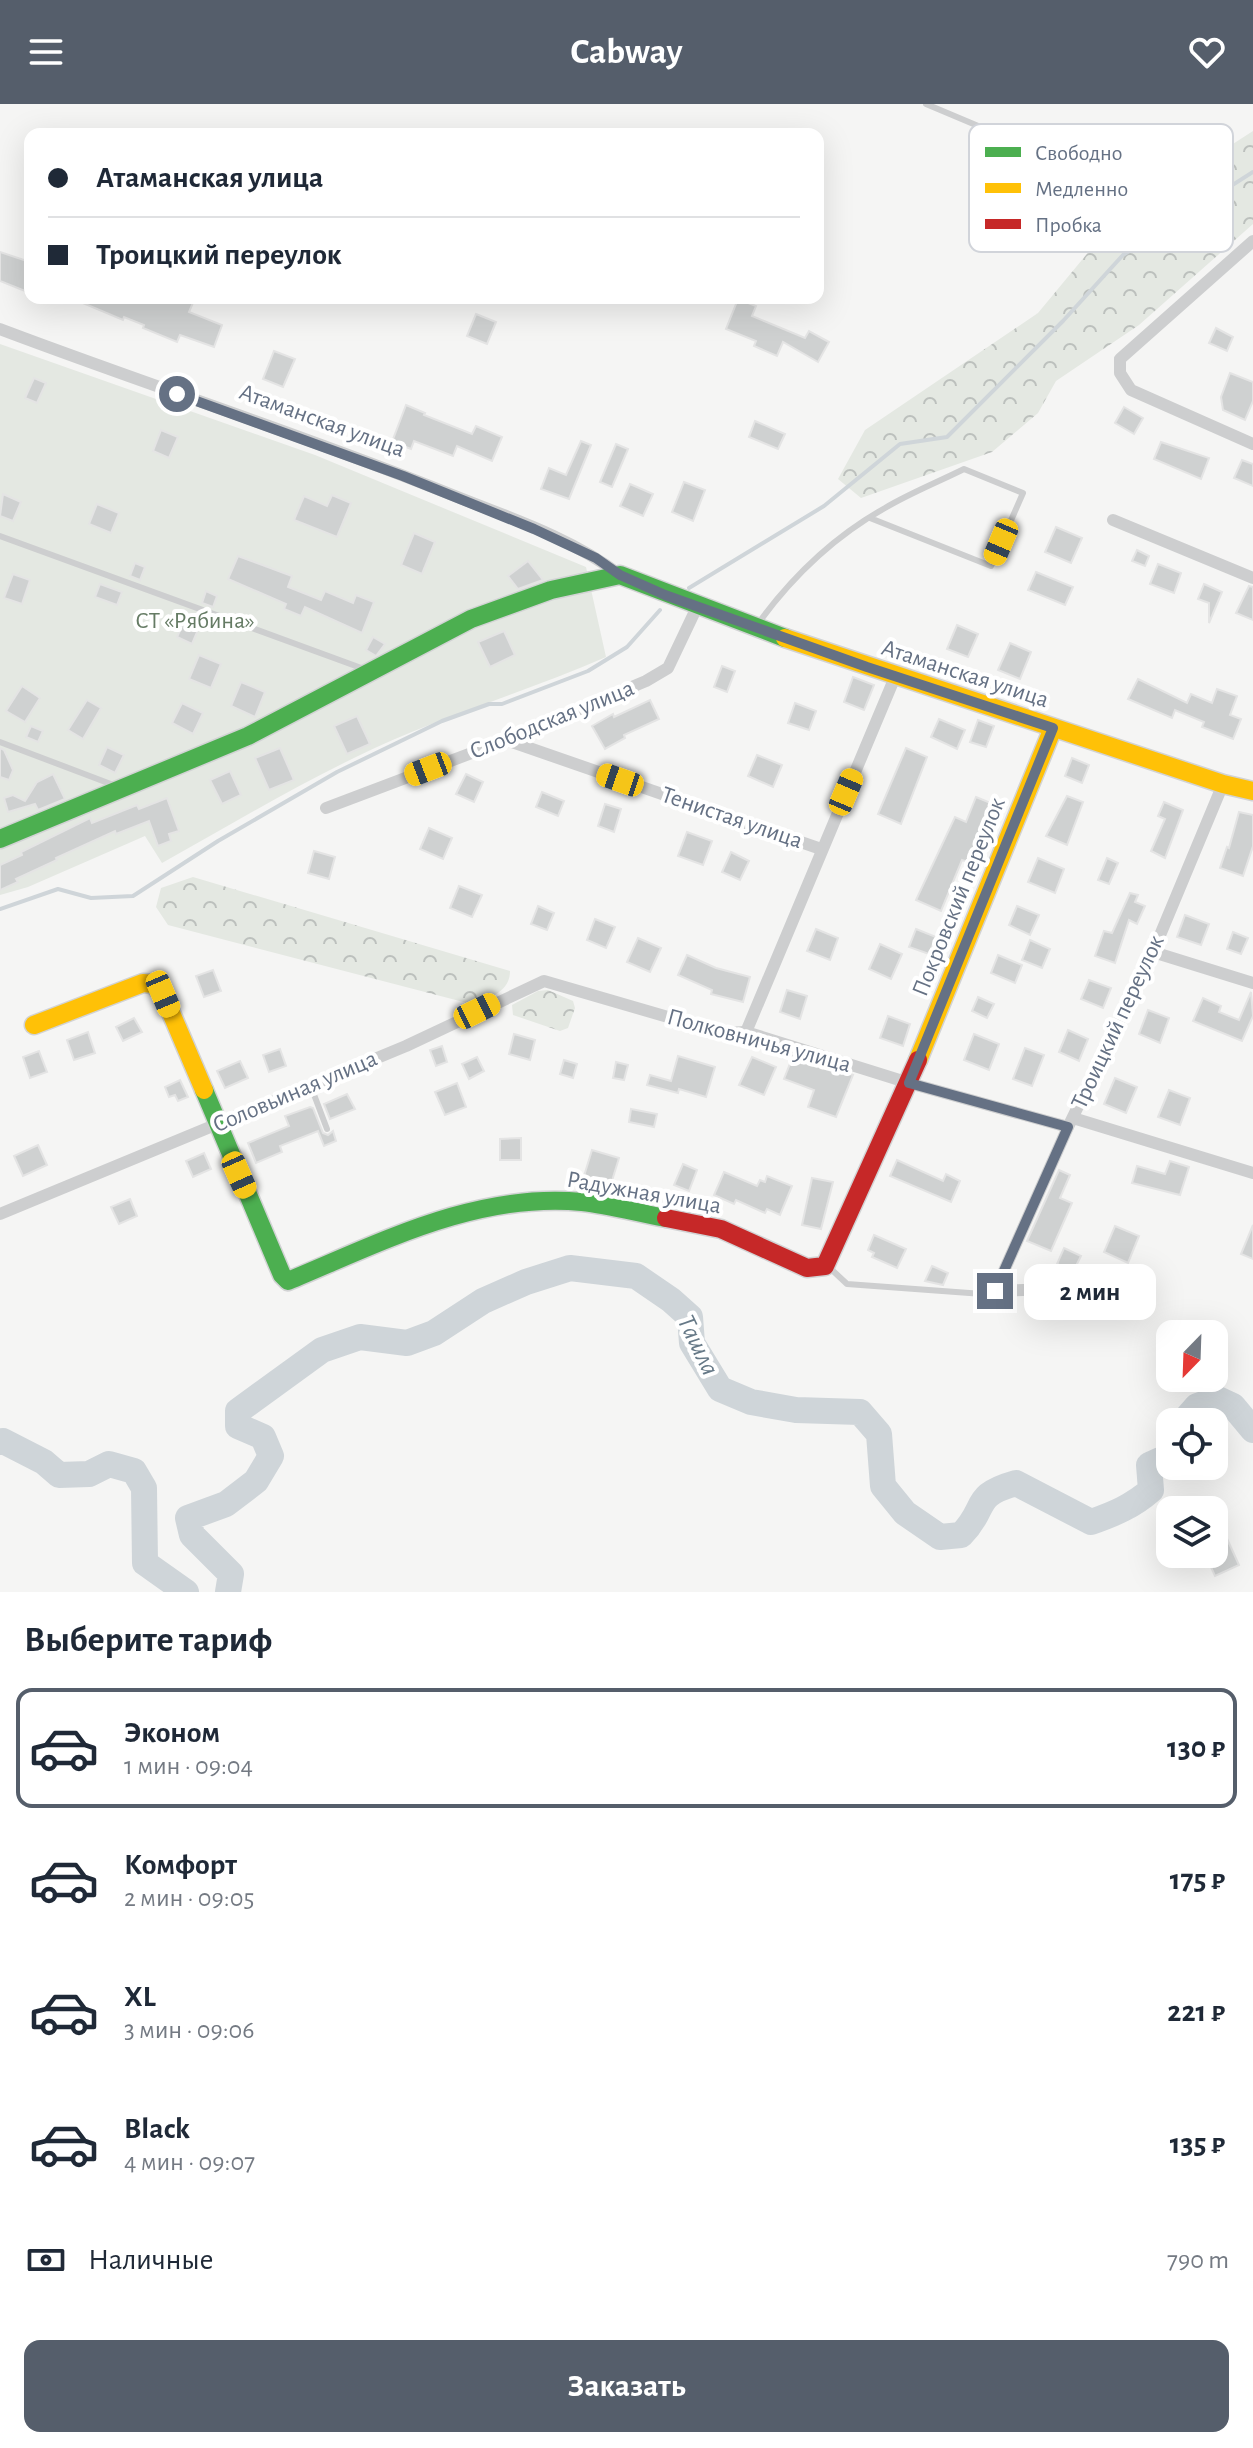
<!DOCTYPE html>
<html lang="ru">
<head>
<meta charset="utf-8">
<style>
	:root { --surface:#fff; --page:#f2f2f3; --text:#1f2937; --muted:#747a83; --line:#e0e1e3; --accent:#555e6b }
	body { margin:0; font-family:"Alegreya Sans",sans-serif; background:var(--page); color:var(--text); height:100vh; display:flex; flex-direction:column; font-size:30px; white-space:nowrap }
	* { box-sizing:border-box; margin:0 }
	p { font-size:26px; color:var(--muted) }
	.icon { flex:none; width:44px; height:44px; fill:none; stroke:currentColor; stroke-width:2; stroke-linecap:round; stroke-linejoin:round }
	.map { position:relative; height:1488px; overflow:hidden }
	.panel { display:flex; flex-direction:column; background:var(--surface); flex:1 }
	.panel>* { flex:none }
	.hud { position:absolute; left:24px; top:24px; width:800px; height:176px; border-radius:16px; box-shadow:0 8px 32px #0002; display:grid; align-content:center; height:176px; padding:0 24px; background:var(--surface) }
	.needle { width:52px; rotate:203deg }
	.fabs { position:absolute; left:1156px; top:1216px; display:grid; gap:16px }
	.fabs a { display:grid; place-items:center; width:72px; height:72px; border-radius:16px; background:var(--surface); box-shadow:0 8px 32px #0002; font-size:40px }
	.end { position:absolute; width:36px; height:36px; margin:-18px; border:10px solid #657184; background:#fff; box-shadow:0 0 0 4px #fff }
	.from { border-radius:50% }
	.bubble { position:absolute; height:56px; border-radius:16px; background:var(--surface); box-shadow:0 8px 32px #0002; font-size:26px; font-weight:700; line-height:56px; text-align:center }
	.car { position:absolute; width:24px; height:48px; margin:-24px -12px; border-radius:10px; box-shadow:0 0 6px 2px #0007; background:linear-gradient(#f5c518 24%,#345 0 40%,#f5c518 0 76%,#345 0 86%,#f5c518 0) }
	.hud b { display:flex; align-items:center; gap:28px; height:76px; font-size:30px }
	.hud b+b { border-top:2px solid var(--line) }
	.hud i { width:20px; height:20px; background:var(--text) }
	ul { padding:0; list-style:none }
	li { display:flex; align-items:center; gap:24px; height:120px; margin:0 16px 12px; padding:0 8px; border:4px solid transparent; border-radius:16px }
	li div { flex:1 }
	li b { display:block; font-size:30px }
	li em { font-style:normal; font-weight:700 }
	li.on { border-color:var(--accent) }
	li>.icon { width:72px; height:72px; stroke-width:1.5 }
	h2 { padding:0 24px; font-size:36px; line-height:96px }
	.pay { display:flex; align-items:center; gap:20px; height:88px; padding:0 24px; font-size:30px }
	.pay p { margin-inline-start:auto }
	.cta { display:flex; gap:16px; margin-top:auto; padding:16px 24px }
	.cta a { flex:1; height:92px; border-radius:16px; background:var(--accent); color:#fff; font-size:32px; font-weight:700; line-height:92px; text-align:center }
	header { display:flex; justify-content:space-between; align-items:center; height:104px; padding:0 24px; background:var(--accent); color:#fff; font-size:36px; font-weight:700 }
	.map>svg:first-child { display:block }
	.forest { fill:url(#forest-crowns) }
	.garden { fill:#e4e8e2 }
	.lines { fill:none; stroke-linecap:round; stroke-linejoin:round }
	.stream { stroke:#cfd5d9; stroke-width:4 }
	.river { stroke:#cfd5d9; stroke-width:26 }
	.building { fill:#cfd1d1; stroke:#e4e4e4; stroke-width:2 }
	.fast-casing { stroke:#d2d3d4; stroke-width:21 }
	.slow-casing { stroke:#d2d3d4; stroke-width:21 }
	.jam-casing { stroke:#d2d3d4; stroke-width:21 }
	.lane { stroke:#cdcecf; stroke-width:6 }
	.street { stroke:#cdcecf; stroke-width:12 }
	.fast { stroke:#4caf50; stroke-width:18 }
	.slow { stroke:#ffc107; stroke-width:18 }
	.jam { stroke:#c62828; stroke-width:18 }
	.route { stroke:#657184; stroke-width:10 }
	.labels { text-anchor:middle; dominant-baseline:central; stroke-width:8; stroke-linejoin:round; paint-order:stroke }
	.street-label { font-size:24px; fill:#657184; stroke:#fff }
	.park-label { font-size:24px; fill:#657b64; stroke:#fff }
	.water-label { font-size:26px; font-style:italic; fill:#667987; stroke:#fff }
	.key { fill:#fff; stroke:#d1d4da; stroke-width:2 }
	.key-label { font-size:22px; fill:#657184 }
</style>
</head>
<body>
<header><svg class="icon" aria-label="menu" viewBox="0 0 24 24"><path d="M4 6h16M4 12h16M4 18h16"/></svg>Cabway<svg class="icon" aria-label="heart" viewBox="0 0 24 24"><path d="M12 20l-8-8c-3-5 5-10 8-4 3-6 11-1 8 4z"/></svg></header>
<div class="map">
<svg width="1253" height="1488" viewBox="0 0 1253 1488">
	<defs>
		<pattern id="forest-crowns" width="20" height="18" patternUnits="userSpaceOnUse" patternTransform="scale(2)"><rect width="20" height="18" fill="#e4e8e2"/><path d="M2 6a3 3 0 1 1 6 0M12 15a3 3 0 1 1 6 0" fill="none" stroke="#bcc0bd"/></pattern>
	</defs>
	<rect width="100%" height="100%" fill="#f5f5f4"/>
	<g class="forest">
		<polygon points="1253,27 1253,120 1139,221 1056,277 1038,309 992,348 861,394 838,375 865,326 1038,209 1115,116"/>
		<path d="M 193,773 L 510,867 C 510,887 491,893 475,901 L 168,821 L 156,803 L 161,784 Z"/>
		<polygon points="548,886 573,897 575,904 568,924 560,927 513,911 512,901 538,887"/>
	</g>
	<path class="garden" d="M 0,240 L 315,351 L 586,463 L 606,553 C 524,589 437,613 356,653 C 290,685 226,723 162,759 L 145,732 L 28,783 L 0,791 Z"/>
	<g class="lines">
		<g class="stream">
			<polyline points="689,484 824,402 900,340 947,333 1063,217 1123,151 1253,68"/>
			<polyline points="0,805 58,785 91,794 133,792 218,737 337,668 442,617 489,600 502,600 588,567 627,543 660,506"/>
		</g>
		<g class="river">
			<polyline points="1183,1318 1197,1302 1218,1295 1233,1302 1253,1326"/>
			<polyline points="0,1338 3,1337 44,1358 59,1371 89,1370 109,1360 134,1367 144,1384 145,1459 186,1488"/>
			<path d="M 228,1488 L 231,1470 L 192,1431 L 188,1414 L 226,1400 L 256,1377 L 271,1352 L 263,1333 L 238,1322 L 238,1307 L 322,1246 L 360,1233 L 407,1239 L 434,1229 L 483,1197 L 526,1178 L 570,1164 L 636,1172 L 671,1196 L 690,1213 L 692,1239 L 720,1285 L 751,1298 L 796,1306 L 860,1308 L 879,1330 L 883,1382 L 905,1409 L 940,1433 L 961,1431 C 989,1403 970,1392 1016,1379 L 1091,1418 C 1114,1410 1133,1402 1151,1386 L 1149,1361 L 1160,1356 L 1170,1358"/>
		</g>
	</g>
	<g class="building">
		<polygon points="0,148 30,158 30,189 0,177"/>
		<polygon points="71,194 195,194 189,208 222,221 214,243 180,231 177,238 143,224 144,221 124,213 123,216"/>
		<polygon points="738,195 756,202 752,212 805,234 809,227 829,238 818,258 783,238 777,252 754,242 756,237 726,225"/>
		<polygon points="476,210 496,218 487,240 467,232"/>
		<polygon points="1216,224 1233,233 1227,247 1209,239"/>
		<polygon points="274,247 295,255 283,283 263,275"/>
		<polygon points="1230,269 1253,278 1253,297 1245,316 1223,306 1221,293"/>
		<polygon points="34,274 46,279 37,299 25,294"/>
		<polygon points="406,301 425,309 424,311 472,330 476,322 502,333 492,357 457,342 453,352 414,337 411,345 392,338"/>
		<polygon points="1124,303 1143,314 1134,330 1115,319"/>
		<polygon points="755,317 785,330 778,345 749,333"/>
		<polygon points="161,326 178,333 169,354 153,347"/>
		<polygon points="581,337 591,341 569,395 541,385 549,364 566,371"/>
		<polygon points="1161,338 1209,354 1201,375 1154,355"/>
		<polygon points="616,340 628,345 612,383 600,378"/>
		<polygon points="1242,356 1253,360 1253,382 1234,374"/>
		<polygon points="684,378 705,386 693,417 672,408"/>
		<polygon points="630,380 653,390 643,412 620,402"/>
		<polygon points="3,390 21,398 13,417 0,412"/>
		<polygon points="332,391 351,399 337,433 294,416 304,392 327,402"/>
		<polygon points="97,400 119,409 111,429 89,420"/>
		<polygon points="1056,423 1082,434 1071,459 1045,448"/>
		<polygon points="414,429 435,438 422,470 401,461"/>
		<polygon points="1137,446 1149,452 1145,462 1132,457"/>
		<polygon points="238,452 292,472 288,483 321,496 325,487 353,499 356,491 374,498 362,529 305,503 301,512 284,505 286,500 228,475"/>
		<polygon points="528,457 543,476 518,485 508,472"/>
		<polygon points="135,459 145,463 140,476 130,472"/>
		<polygon points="1158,460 1181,469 1174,489 1150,480"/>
		<polygon points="1036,468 1073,483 1065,501 1028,486"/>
		<polygon points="13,470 30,476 22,500 4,494"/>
		<polygon points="100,480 122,488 117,501 95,493"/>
		<polygon points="1204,480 1222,488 1209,519 1209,499 1198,495"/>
		<polygon points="1249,482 1253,483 1253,516 1236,509"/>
		<polygon points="206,487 217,492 213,503 202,499"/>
		<polygon points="183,520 198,526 192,540 177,533"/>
		<polygon points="957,521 978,530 968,553 947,545"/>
		<polygon points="504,527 515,551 490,563 478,538"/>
		<polygon points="373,533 385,540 376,552 366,546"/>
		<polygon points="1010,539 1031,548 1020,575 998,566"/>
		<polygon points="199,551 221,560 211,584 189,575"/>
		<polygon points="722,562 735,567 727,588 714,583"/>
		<polygon points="853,573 874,581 864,606 844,598"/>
		<polygon points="1138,575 1187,599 1191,590 1212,599 1217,585 1237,592 1230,611 1241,615 1233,635 1202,623 1204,618 1175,606 1172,614 1128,595"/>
		<polygon points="241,578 265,588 255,613 231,602"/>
		<polygon points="22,582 40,594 25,618 6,607"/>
		<polygon points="87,596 101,604 83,635 68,626"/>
		<polygon points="650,596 659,615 624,631 625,634 605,645 592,622 613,610 614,613"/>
		<polygon points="182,599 203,609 193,630 172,619"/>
		<polygon points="795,599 816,607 809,626 788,619"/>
		<polygon points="357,612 370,640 347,650 334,622"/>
		<polygon points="939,615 965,626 957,645 931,633"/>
		<polygon points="978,616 994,622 986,643 970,638"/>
		<polygon points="31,622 43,627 38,638 26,633"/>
		<polygon points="107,643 124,651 115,669 99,661"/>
		<polygon points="0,644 4,646 13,666 9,676 0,673"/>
		<polygon points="280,644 294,676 269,686 255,654"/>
		<polygon points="906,644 927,653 901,720 878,710"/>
		<polygon points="757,651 782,661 773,683 748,672"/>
		<polygon points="1072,654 1089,661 1082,679 1065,672"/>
		<polygon points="230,667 241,691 222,700 210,676"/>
		<polygon points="53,670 65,695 38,706 35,700 8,708 4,694 13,691 25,697 37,678"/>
		<polygon points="466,670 483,678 474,698 456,690"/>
		<polygon points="542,688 564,697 558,712 536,703"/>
		<polygon points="1067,692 1083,698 1067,741 1046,732"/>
		<polygon points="976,693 998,702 993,715 987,713 968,758 962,756 941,807 916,796 955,713 966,718"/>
		<polygon points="167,694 179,727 169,730 171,737 158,742 149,717 116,730 115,727 56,754 57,756 16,775 18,778 0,786 0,761 22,751 21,748 90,714 92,719 137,701 139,705"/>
		<polygon points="1164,698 1183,706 1165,754 1151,747 1165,715 1158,712"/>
		<polygon points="605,700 621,705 614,728 598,722"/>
		<polygon points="1239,708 1253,711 1253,742 1243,772 1220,764 1227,743 1229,744"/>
		<polygon points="429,724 452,734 443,755 420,745"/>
		<polygon points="687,728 712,737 703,761 678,752"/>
		<polygon points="314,747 335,753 329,775 308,769"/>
		<polygon points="731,748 749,757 740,776 722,768"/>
		<polygon points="1038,754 1064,765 1055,789 1028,778"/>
		<polygon points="1107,754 1118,759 1109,780 1098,776"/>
		<polygon points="459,782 482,791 472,813 450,804"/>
		<polygon points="1130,789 1138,791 1135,798 1145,802 1137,820 1129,816 1115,859 1095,852 1104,827 1112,829"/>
		<polygon points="538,802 554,809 547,826 531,820"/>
		<polygon points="1017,802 1039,811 1030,831 1009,821"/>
		<polygon points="1185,811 1209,820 1201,841 1177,833"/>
		<polygon points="595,815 615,823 606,844 587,836"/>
		<polygon points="816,825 838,834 830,856 807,847"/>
		<polygon points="916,825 936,833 929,850 909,843"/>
		<polygon points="1233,828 1248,834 1241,850 1227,845"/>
		<polygon points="638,834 661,844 650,868 627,858"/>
		<polygon points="1030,836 1050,845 1042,864 1022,856"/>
		<polygon points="880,840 902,850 891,875 869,865"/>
		<polygon points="687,851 716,864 750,873 743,898 711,890 712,886 678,871"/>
		<polygon points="998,851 1022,861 1015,879 991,869"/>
		<polygon points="213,866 221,887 204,893 196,872"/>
		<polygon points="1089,876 1111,884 1103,904 1081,895"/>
		<polygon points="787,886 807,892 800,915 780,908"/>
		<polygon points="1251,888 1253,912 1242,937 1193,917 1203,894 1221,902 1219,908 1239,916"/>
		<polygon points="978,893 994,900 987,914 972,907"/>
		<polygon points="1148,906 1169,914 1160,939 1139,930"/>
		<polygon points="888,912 910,920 903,942 880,934"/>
		<polygon points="134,914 142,928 123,937 116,923"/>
		<polygon points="1068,926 1088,935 1079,957 1059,948"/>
		<polygon points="88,928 95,949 74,956 67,936"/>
		<polygon points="514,930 535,936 530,956 509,950"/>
		<polygon points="974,930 999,940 989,966 964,956"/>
		<polygon points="442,942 447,958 436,962 430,946"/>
		<polygon points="1025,944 1044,951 1032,982 1013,975"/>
		<polygon points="280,945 286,962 269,968 263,951"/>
		<polygon points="39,947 47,968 30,974 23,953"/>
		<polygon points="678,952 715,963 706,993 679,985 678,989 647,981 650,971 671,977"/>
		<polygon points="793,952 853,971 836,1013 808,1003 814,986 784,975"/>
		<polygon points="477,953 484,967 469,975 462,960"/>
		<polygon points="752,953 776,963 764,991 739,981"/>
		<polygon points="564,956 577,960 573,974 560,970"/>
		<polygon points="240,957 248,974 225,984 217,967"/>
		<polygon points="616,958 628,961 624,976 613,974"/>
		<polygon points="1115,974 1137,983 1126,1009 1104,1000"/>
		<polygon points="180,976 188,993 178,997 175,991 169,993 165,983"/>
		<polygon points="457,979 466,1003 445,1011 435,988"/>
		<polygon points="1169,986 1190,994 1180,1021 1158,1013"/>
		<polygon points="347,990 355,1005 330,1015 324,1000"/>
		<polygon points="310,1003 313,1004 323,1029 328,1031 333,1027 336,1037 324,1042 318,1027 280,1042 282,1048 256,1059 248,1039 289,1022 285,1012"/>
		<polygon points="631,1005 657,1010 654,1023 629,1018"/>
		<polygon points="521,1034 521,1056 500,1056 500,1035"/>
		<polygon points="38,1041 47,1061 23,1072 14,1052"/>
		<polygon points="592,1046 619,1054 611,1080 584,1072"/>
		<polygon points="204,1049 211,1065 193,1073 186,1057"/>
		<polygon points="897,1056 943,1077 946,1070 960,1077 951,1098 890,1072"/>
		<polygon points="1170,1057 1189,1063 1180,1091 1132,1079 1137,1062 1165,1070"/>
		<polygon points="683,1060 697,1066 689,1087 674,1081"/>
		<polygon points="1059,1066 1070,1071 1060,1094 1072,1099 1051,1147 1027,1137"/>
		<polygon points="724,1068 757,1082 760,1076 765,1078 767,1072 792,1082 780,1111 767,1105 765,1109 736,1096 734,1100 714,1091"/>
		<polygon points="812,1074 833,1078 821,1125 802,1121"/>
		<polygon points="130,1095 137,1112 119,1120 111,1103"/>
		<polygon points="1253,1121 1253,1155 1241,1150"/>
		<polygon points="1115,1122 1139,1132 1128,1159 1104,1148"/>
		<polygon points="874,1131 906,1145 897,1164 872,1153 874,1149 868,1146"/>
		<polygon points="1064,1144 1081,1152 1073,1168 1057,1160"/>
		<polygon points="932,1162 948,1169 943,1181 925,1177"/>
		<polygon points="1224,1428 1239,1461 1215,1472 1205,1450 1214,1450 1214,1432"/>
	</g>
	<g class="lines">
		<g class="fast-casing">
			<g id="fast">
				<polyline points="0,735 248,632 471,515 551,486 620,471 785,534"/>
				<path d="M 204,986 L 282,1171 L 288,1177 C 382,1138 477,1088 582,1098 C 610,1101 638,1109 666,1114"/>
			</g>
		</g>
		<g class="slow-casing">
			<g id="slow">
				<polyline points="785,534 1223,680 1253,687"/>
				<polyline points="34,921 143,879 153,880 163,890 204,986"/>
				<polyline points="918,956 1053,624"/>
			</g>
		</g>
		<g class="jam-casing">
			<polyline id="jam" points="666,1114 721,1125 807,1164 825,1162 918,956"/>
		</g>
		<g class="lane">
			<polyline points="926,0 1135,88"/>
			<polyline points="0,432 364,565"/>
			<path d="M 757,521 C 791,474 835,432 885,404 C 910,389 938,378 964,365 L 1023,389 L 991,462 L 870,414"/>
			<polyline points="0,638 116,682"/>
			<polyline points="310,980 327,1025"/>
			<polyline points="832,1159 831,1165 847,1180 983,1190"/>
		</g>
		<g class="street">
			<polyline points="1253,137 1120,255 1120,269 1131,286 1253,340"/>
			<path d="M 0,225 C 148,281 298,329 445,388 C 504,412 569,432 620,471"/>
			<polyline points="1113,416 1253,474"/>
			<polyline points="506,636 821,745"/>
			<polyline points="326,704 506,636 646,577 668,564 697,503"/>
			<polyline points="1153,848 1253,879"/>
			<polyline points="746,928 895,573"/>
			<polyline points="1073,1014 1253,1069"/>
			<polyline points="0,1110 406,942 544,877 723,929 746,928 909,979 1068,1023"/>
			<polyline points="995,1187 1134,1182"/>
			<polyline points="983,1190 995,1187 1068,1023 1153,848 1223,680"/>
		</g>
		<use href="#fast" class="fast"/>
		<use href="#slow" class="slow"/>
		<use href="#jam" class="jam"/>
	</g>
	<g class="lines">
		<polyline class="route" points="177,290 403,372 534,425 596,454 620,471 665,491 867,563 1053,624 909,979 1068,1023 995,1187"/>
	</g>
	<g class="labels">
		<g class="street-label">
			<text transform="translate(322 317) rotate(20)">Атаманская улица</text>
			<text transform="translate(965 570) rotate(18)">Атаманская улица</text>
			<text transform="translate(552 616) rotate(-22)">Слободская улица</text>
			<text transform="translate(732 714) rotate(19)">Тенистая улица</text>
			<text transform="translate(959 793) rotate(-68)">Покровский переулок</text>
			<text transform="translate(1118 918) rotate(-65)">Троицкий переулок</text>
			<text transform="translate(759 937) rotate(15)">Полковничья улица</text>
			<text transform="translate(295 988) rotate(-23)">Соловьиная улица</text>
			<text transform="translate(644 1089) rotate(10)">Радужная улица</text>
		</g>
		<g class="park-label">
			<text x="195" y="517">СТ «Рябина»</text>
		</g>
		<g class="water-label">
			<text transform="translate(698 1241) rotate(64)">Ташла</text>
		</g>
	</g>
	<rect x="969" y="20" width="264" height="128" rx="12" class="key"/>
	<rect x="985" y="43" width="36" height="10" fill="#4caf50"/>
	<rect x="985" y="79" width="36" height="10" fill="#ffc107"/>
	<rect x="985" y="115" width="36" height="10" fill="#c62828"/>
	<g class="key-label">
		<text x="1035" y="56">Свободно</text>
		<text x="1035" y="92">Медленно</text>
		<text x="1035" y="128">Пробка</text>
	</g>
</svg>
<div class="fabs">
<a><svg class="needle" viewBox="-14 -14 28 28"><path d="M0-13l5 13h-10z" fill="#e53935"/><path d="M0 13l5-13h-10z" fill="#747a83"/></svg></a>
<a><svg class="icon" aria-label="locate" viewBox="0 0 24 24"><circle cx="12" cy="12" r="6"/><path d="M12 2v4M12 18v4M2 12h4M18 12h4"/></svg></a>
<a><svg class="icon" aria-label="layers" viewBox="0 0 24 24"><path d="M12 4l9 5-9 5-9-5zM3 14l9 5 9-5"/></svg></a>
</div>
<i class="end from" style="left:177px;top:290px"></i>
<i class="end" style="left:995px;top:1187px"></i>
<div class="bubble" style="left:1024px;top:1160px;width:132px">2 мин</div>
<i class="car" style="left:1001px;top:438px;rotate:203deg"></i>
<i class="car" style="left:428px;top:665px;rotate:249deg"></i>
<i class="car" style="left:620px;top:676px;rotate:289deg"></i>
<i class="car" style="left:846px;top:688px;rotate:23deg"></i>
<i class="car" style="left:163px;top:890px;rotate:157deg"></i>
<i class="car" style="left:477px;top:907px;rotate:64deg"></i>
<i class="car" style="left:239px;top:1071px;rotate:156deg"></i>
<div class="hud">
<b><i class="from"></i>Атаманская улица</b>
<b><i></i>Троицкий переулок</b>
</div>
</div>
<section class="panel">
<h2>Выберите тариф</h2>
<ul>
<li class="on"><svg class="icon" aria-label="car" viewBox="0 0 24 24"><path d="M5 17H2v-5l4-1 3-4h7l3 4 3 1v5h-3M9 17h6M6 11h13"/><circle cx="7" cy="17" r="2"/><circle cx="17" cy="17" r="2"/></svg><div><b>Эконом</b><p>1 мин · 09:04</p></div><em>130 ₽</em></li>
<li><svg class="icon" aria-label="car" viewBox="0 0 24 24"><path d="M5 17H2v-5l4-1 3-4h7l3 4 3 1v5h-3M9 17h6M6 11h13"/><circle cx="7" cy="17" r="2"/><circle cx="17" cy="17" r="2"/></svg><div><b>Комфорт</b><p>2 мин · 09:05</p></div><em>175 ₽</em></li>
<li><svg class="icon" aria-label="car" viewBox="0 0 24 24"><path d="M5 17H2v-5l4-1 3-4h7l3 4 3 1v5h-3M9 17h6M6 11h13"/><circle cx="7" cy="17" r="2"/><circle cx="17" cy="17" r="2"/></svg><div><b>XL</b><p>3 мин · 09:06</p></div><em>221 ₽</em></li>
<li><svg class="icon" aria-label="car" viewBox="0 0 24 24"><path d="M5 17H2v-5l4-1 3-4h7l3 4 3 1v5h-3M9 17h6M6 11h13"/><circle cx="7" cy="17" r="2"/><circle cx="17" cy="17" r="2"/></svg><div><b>Black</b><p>4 мин · 09:07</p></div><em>135 ₽</em></li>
</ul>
<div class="pay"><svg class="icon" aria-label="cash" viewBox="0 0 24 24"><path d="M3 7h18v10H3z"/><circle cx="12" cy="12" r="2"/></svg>Наличные<p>790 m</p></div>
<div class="cta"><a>Заказать</a></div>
</section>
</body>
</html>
